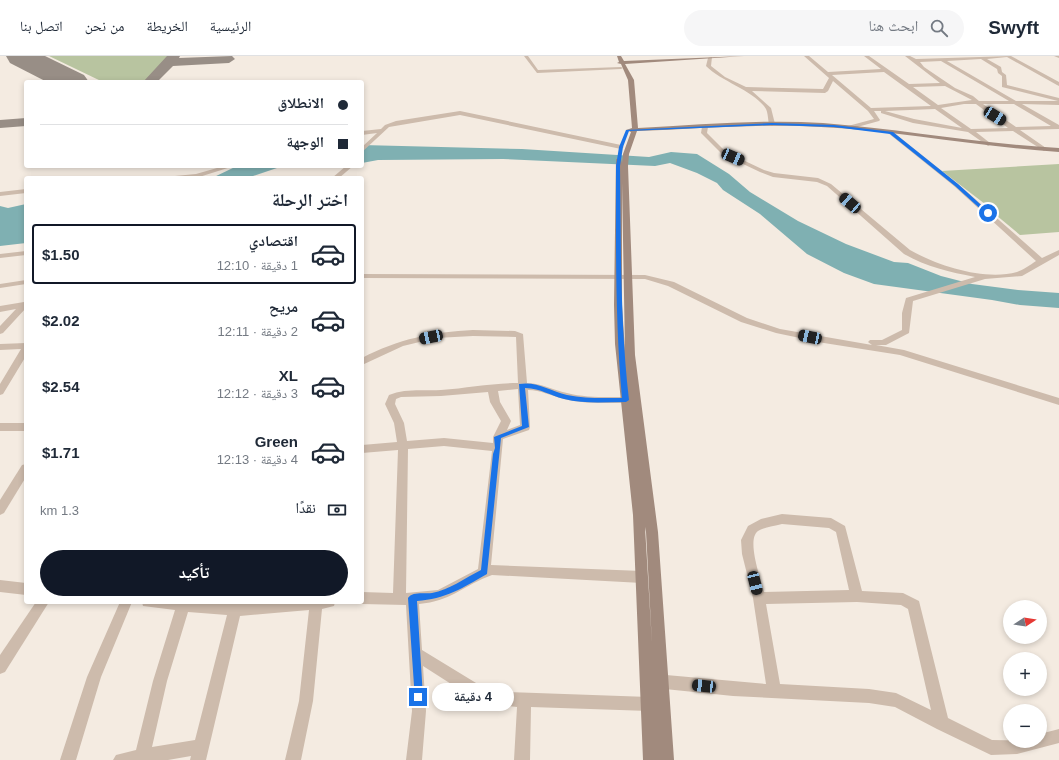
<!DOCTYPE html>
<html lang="ar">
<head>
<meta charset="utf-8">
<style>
	:root { --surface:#fff; --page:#f6f6f7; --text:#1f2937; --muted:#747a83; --line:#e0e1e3; --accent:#111827 }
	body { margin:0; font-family:Arial,"Noto Naskh Arabic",sans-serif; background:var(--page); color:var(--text); direction:rtl; height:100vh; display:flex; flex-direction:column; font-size:15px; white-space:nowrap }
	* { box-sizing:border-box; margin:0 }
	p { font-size:13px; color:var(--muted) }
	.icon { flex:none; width:22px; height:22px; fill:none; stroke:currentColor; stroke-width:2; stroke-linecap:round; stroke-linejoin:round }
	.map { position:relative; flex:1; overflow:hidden; direction:ltr }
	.panel { position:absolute; left:24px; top:120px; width:340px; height:428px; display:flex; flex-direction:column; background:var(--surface); border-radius:4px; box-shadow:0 2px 6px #0003; direction:rtl }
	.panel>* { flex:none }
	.banner { position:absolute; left:24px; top:24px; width:340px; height:88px; border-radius:4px; box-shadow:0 2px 6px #0003; direction:rtl; display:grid; align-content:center; height:88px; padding:0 16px; background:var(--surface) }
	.needle { width:26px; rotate:78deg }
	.controls { position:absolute; left:1003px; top:544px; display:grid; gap:8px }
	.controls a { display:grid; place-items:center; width:44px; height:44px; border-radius:50%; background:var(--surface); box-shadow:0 2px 6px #0003; font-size:20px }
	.end { position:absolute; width:18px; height:18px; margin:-9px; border:5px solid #1a73e8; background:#fff; box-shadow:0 0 0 2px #fff }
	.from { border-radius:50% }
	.bubble { position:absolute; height:28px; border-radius:14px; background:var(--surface); box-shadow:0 2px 6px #0003; font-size:13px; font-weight:800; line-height:28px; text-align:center; direction:rtl }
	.car { position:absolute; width:12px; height:24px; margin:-12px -6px; border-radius:5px; box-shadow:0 0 3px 1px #0007; background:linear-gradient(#222 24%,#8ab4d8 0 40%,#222 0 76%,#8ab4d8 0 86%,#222 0) }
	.banner b { display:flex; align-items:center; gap:14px; height:38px; font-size:15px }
	.banner b+b { border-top:1px solid var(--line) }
	.banner i { width:10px; height:10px; background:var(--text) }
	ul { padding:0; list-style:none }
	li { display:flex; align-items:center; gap:12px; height:60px; margin:0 8px 6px; padding:0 8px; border:2px solid transparent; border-radius:4px }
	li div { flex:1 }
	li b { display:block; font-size:15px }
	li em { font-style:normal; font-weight:800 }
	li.selected { border-color:var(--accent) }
	li>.icon { width:36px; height:36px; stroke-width:1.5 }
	h2 { padding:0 16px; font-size:18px; line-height:48px }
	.pay { display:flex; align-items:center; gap:10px; height:44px; padding:0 16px; font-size:15px }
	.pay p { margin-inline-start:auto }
	.primary-button { display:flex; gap:8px; margin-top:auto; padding:8px 16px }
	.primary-button a { flex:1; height:46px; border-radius:24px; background:var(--accent); color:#fff; font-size:16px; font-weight:800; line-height:46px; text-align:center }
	header { display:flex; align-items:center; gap:24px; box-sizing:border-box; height:56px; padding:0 20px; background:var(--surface); border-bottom:1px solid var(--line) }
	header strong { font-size:19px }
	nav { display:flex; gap:22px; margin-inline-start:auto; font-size:14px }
	.search { width:280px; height:36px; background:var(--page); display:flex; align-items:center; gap:10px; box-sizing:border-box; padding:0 14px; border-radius:22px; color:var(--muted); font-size:15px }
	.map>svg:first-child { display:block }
	.green { fill:#b8c4a0 }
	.water { fill:#7fb0b2 }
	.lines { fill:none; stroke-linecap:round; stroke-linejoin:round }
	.taxiway { fill:#988e86; fill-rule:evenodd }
	.runway { fill:#988e86; fill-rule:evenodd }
	.street { fill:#cdbbac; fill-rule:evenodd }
	.secondary { fill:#a18a7d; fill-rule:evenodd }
	.route { fill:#1a73e8 }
</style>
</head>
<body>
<header>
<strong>Swyft</strong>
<div class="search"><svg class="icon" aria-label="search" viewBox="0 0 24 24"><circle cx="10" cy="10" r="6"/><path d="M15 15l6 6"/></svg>ابحث هنا</div>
<nav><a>الرئيسية</a><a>الخريطة</a><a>من نحن</a><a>اتصل بنا</a></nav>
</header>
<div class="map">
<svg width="1059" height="704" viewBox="0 0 1059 704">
	<rect width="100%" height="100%" fill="#f4ebe1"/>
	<g class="green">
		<polygon points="49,0 169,0 146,26 103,26"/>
		<polygon points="1059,108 1059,176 1020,179 996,159 998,158 942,115"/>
	</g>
	<g class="water">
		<polygon points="362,89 522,93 649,101 671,96 697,98 729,118 750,136 798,165 846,188 894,206 908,207 941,220 972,228 1018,234 1059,237 1059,252 1020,249 992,244 874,228 844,217 807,198 760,158 723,134 717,127 697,117 670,107 655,110 503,103 378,104 362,107"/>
		<polygon points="237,110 293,110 277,112 247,122 212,122"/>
		<polygon points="26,148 26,187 0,190 0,150 8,152"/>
	</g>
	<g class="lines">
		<g class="taxiway">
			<polygon points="167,0 180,0 179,2 232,0 235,3 229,7 173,10 157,26 143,26"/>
			<polygon points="26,62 26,70 0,72 0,64"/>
		</g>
		<polygon class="runway" points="6,0 45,0 84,19 89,26 47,26 10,7"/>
		<g class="street">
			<polygon points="524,0 528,0 538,14 621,11 623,12 621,13 537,17"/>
			<path d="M 804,0 L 809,0 L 828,16 L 881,13 L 864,0 L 869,0 L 909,28 L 940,27 L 905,0 L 910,0 L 916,3 L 1011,0 L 1059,26 L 1059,30 L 1057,29 L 1007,1 L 987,3 L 1001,11 L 1002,16 L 1006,19 L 1007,29 L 1059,42 L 1059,49 L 1022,48 L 1059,69 L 1059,73 L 1020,74 L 1046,92 L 1047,93 L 1044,95 L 1013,75 L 976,76 L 990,87 L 990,89 L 988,90 L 968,76 L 913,67 L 881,57 L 881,55 L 874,55 L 880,64 L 879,65 L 850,73 L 848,72 L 848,70 L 874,63 L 868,55 L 833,25 L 828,35 L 825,37 L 752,35 L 771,52 L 775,68 L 772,70 L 769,68 C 768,64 768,57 766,53 C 755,35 722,26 706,10 L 708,2 L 712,1 L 711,10 L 725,21 L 746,31 L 823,33 L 829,22 ZM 981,3 L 997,13 L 998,17 L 1002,20 L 1002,31 L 1058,45 L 1016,45 L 947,5 ZM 941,5 L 1009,45 L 979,45 L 973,40 L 955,32 L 924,11 L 920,6 ZM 884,16 L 931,50 L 871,52 L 832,19 ZM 945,30 L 972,44 L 938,49 L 913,31 ZM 964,48 L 976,48 L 1008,72 L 971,73 L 941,52 ZM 983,48 L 1014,48 L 1051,70 L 1016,71 ZM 935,53 L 962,72 L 914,63 L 885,55 Z"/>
			<polygon points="1054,0 1059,0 1059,2"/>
			<polygon points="460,55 621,89 624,91 621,93 460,59 389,71 362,96 362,91 377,77 362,79 362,75 381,73 385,69 396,65"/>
			<path d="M 705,69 L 708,71 L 707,77 L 726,96 L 764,114 L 774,117 L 818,122 L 831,128 L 910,194 C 938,210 985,225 1017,216 C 1023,214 1030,209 1036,205 L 954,130 L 888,77 L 893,76 L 958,128 L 1042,202 L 1059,194 L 1059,199 L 1022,220 L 985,223 L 913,245 L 909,277 L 886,289 L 876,289 L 904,294 L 1059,342 L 1059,349 L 900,299 L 824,287 L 776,277 L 741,266 L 668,230 L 645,223 L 362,222 L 362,218 L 645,219 L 674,226 L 747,262 L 780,273 L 872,289 L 868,286 L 870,284 L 882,284 L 902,274 L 902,257 L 906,242 L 975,221 C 950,216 927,211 904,198 L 827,130 L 817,126 L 773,121 L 760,116 L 722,98 L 701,77 L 702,71 Z"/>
			<polygon points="224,110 234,110 196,122 172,122 175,120 196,118"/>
			<polygon points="346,110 353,110 339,122 332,122"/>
			<polygon points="26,133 26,137 0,140 0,136"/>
			<polygon points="26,195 26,199 0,202 0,198"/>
			<polygon points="26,224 26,228 0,232 0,228"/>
			<polygon points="24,246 26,247 26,252 3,277 0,278 0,270 16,253 0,256 0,250"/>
			<path d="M 473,274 L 515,275 L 523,278 L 527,327 C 544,328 552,334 567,337 C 586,342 606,341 626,341 L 631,344 L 626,347 C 605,347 584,348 564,343 C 551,340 541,334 528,334 L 530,371 L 529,374 L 503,383 L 491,509 L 642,515 L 646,517 L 648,521 L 646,525 L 642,527 L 492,519 L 487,521 C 460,532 451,545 419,548 L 422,594 L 481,630 L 507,636 L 649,641 L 654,643 L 656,648 L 654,653 L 649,655 L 531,651 L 530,704 L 514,704 L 517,651 L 507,650 L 473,642 L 423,610 L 426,655 L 422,704 L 406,704 L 412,655 L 406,549 L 362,548 L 357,546 L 362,546 L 362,536 L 393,537 L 398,394 L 362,397 L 362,389 L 397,386 L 394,367 L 385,348 L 389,339 C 405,332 423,335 441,334 C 467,332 492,327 518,327 L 516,281 L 473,280 L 436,282 L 403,290 L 362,309 L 362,302 C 398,283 433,276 473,274 ZM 518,333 L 520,369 L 507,374 L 511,365 L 500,346 L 498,335 ZM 488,336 L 490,346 L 501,365 L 493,381 L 493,387 L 444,382 L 407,385 L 404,367 L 395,348 L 396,343 L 401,341 L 441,340 ZM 444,390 L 492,395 L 478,513 L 438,534 L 406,537 L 408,393 Z"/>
			<polygon points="26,287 26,300 3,338 0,339 0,328 21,293 0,294 0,288"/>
			<rect x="0" y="367" width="26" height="8"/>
			<polygon points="26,408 26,421 4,457 0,459 0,444 22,409"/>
			<path d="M 782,458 L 831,462 L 845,470 L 862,535 L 903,537 L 919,545 L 948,662 L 992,684 L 1040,685 L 1040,678 L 1059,673 L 1059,687 L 1017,698 L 991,699 L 937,673 L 895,651 L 869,647 L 733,640 L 655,632 L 650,630 L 648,625 L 650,620 L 655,618 L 766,628 L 753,542 L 742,498 L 741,484 L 748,470 L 761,463 ZM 782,468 L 829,472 L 836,476 L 849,534 L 764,536 C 761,523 746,484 758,475 C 765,471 774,470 782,468 ZM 857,546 L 901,549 L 908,553 L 931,654 L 896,637 L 869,633 L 780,628 L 766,548 Z"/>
			<polygon points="0,524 26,527 26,539 0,536"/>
			<polygon points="36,546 49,546 5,616 0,618 0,599"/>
			<polygon points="120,546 132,546 101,621 76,704 60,704 87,621"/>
			<path d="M 142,546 L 230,548 L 231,546 L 243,546 L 243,547 L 335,546 L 334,550 L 322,553 L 313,645 L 301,704 L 285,704 L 299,645 L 309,554 L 240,560 L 206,704 L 190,704 L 191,700 L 168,704 L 113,704 L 116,699 L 136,694 L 153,625 L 175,554 L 143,550 ZM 188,556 L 227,559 L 195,684 L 152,691 L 167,625 Z"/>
		</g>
		<path class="secondary" d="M 617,0 L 621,0 L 624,5 L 744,0 L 625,8 L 634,24 L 638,72 C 699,69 761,63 823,67 C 902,73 980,88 1059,92 L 1059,96 C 979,91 901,75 821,71 C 760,67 698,73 637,75 L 629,98 L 628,110 L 635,299 L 658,476 L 674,704 L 643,704 L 633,459 L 615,288 L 614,249 L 616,103 L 621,102 L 622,107 L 623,98 L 631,76 L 626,74 L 632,72 L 628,24 L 621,8 L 617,7 L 619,6 ZM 622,127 L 625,295 L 622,249 ZM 645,471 L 646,476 L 652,588 Z"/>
	</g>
	<path class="route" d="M 772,67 L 834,69 L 893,76 L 958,128 L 990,157 L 986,158 L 955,130 L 890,78 L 834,71 L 772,69 L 629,75 L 623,91 L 620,110 C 621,188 620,266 629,344 L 626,346 C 605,346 584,348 564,343 C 549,339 542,333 525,332 L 529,371 L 501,382 L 487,518 C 463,532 445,543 417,545 L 423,641 L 421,644 L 415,644 L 408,542 C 412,535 425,538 432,537 C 449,534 465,522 481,514 L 493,398 L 495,392 L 494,381 L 522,370 L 519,328 C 537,325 550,335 567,339 C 585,343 604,342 622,342 C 615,264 616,188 616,110 L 619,91 L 626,74 Z"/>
</svg>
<div class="controls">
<a><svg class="needle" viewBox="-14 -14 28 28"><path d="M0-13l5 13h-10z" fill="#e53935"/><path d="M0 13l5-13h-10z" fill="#747a83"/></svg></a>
<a>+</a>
<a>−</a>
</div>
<i class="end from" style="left:988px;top:157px"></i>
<i class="end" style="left:418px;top:641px"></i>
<div class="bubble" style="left:432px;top:627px;width:82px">4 دقيقة</div>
<i class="car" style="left:995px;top:60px;rotate:122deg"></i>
<i class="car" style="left:733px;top:101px;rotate:113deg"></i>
<i class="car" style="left:850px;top:147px;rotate:311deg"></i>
<i class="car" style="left:431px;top:281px;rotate:258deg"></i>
<i class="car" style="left:810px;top:281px;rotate:282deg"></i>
<i class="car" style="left:755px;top:527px;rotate:166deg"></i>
<i class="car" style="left:704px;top:630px;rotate:276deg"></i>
<div class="banner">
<b><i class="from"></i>الانطلاق</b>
<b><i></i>الوجهة</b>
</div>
<section class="panel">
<h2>اختر الرحلة</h2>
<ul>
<li class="selected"><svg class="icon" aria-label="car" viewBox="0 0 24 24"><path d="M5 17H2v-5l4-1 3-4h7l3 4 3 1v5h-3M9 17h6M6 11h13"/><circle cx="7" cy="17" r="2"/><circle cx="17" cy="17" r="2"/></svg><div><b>اقتصادي</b><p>1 دقيقة · 12:10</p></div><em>$1.50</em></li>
<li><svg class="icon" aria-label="car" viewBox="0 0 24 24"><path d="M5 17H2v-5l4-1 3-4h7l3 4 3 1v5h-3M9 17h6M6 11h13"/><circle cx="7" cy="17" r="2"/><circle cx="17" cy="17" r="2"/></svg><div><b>مريح</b><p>2 دقيقة · 12:11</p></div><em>$2.02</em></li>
<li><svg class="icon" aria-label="car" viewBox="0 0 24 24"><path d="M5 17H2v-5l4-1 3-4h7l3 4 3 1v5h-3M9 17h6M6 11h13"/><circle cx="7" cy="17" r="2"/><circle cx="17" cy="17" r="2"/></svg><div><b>XL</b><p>3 دقيقة · 12:12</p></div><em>$2.54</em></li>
<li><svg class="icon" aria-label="car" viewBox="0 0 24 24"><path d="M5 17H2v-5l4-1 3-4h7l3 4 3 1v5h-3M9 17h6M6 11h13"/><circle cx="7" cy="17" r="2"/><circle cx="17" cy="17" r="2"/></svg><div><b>Green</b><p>4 دقيقة · 12:13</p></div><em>$1.71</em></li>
</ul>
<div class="pay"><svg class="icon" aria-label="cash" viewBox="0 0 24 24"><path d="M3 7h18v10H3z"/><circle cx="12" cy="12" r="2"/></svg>نقدًا<p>1.3 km</p></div>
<div class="primary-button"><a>تأكيد</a></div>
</section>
</div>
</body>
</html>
